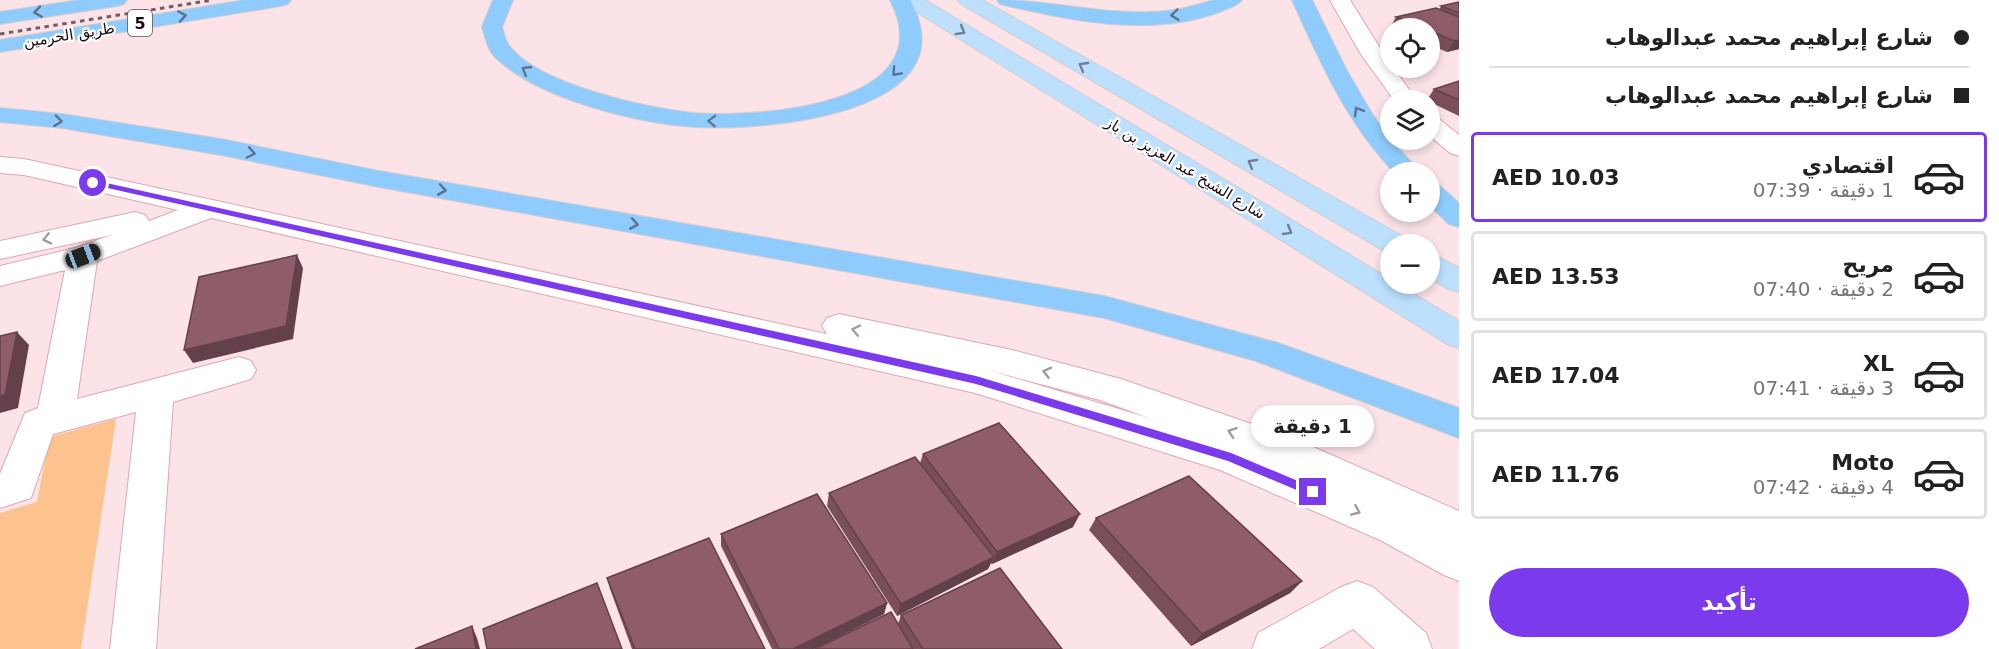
<!DOCTYPE html>
<html lang="ar">
<head>
<meta charset="utf-8">
<style>
	:root { --surface:#fff; --page:#f6f6f6; --text:#222; --muted:#767676; --line:#e0e0e0; --accent:#7c3aed }
	body { margin:0; font-family:"DejaVu Sans","Noto Naskh Arabic",sans-serif; background:var(--page); color:var(--text); direction:rtl; height:100vh; display:flex; flex-direction:column; font-size:22px; white-space:nowrap }
	* { box-sizing:border-box; margin:0 }
	p { font-size:20px; color:var(--muted) }
	.icon { flex:none; width:33px; height:33px; fill:none; stroke:currentColor; stroke-width:2; stroke-linecap:round; stroke-linejoin:round }
	.map { position:relative; flex:1; overflow:hidden; direction:ltr }
	.panel { display:flex; flex-direction:column; background:var(--surface); width:540px }
	.panel>* { flex:none }
	.top-card { display:grid; align-content:center; height:132px; padding:0 30px; background:var(--surface) }
	.controls { position:absolute; left:1380px; top:18px; display:grid; gap:12px }
	.controls a { display:grid; place-items:center; width:60px; height:60px; border-radius:50%; background:var(--surface); box-shadow:0 3px 9px #0003; font-size:30px }
	.end { position:absolute; width:27px; height:27px; margin:-14px; border:8px solid #7c3aed; background:#fff; box-shadow:0 0 0 3px #fff }
	.from { border-radius:50% }
	.bubble { position:absolute; height:42px; border-radius:21px; background:var(--surface); box-shadow:0 3px 9px #0003; font-size:20px; font-weight:800; line-height:42px; text-align:center; direction:rtl }
	.car { position:absolute; width:18px; height:36px; margin:-18px -9px; border-radius:8px; box-shadow:0 0 4px 2px #0007; background:linear-gradient(#222 24%,#8ab4d8 0 40%,#222 0 76%,#8ab4d8 0 86%,#222 0) }
	.top-card b { display:flex; align-items:center; gap:21px; height:57px; font-size:22px }
	.top-card b+b { border-top:2px solid var(--line) }
	.top-card i { width:15px; height:15px; background:var(--text) }
	ul { padding:0; list-style:none }
	li { display:flex; align-items:center; gap:18px; height:90px; margin:0 12px 9px; padding:0 18px; border:3px solid var(--line); border-radius:6px }
	li div { flex:1 }
	li b { display:block; font-size:22px }
	li em { font-style:normal; font-weight:800 }
	li.current { border-color:var(--accent) }
	li>.icon { width:54px; height:54px; stroke-width:1.5 }
	.primary-button { display:flex; gap:12px; margin-top:auto; padding:12px 30px }
	.primary-button a { flex:1; height:69px; border-radius:36px; background:var(--accent); color:#fff; font-size:24px; font-weight:800; line-height:69px; text-align:center }
	main { display:flex; flex:1; min-height:0 }
	.map>svg:first-child { display:block }
	.green { fill:#fdc38e }
	.lines { fill:none; stroke-linecap:round; stroke-linejoin:round }
	.minor-casing { stroke:#e0a6b4; stroke-width:2 }
	.major-casing { stroke:#d1cdce; stroke-width:2 }
	.highway-casing { stroke:#d1cdce; stroke-width:2 }
	.minor { fill:#fff; fill-rule:evenodd }
	.major { fill:#bce0fe; fill-rule:evenodd }
	.highway { fill:#8fccfd; fill-rule:evenodd }
	.rail { stroke:#735e63; stroke-width:3; stroke-dasharray:4.5 4.5; stroke-linecap:butt }
	.wall { fill:#7b4f5a }
	.shaded-wall { fill:#64404a }
	.building { fill:#8f5c69; stroke:#64404a; stroke-width:1.5 }
	.oneway { stroke:#5a7391 }
	.oneway2 { stroke:#737e91 }
	.oneway3 { stroke:#a39c9e }
	.route { fill:#7c3aed }
	.labels { text-anchor:middle; dominant-baseline:central; stroke-width:4.5; stroke-linejoin:round; paint-order:stroke }
	.far-street-label { font-size:15px; fill:#1a070c; stroke:#fff }
	.shield { fill:#fff; stroke:#5f5155; stroke-width:1.5 }
	.shield-label { font-size:16px; font-weight:bold; fill:#1a070c }
</style>
</head>
<body>
<main>
<section class="panel">
<div class="top-card">
<b><i class="from"></i>شارع إبراهيم محمد عبدالوهاب</b>
<b><i></i>شارع إبراهيم محمد عبدالوهاب</b>
</div>
<ul>
<li class="current"><svg class="icon" aria-label="car" viewBox="0 0 24 24"><path d="M5 17H2v-5l4-1 3-4h7l3 4 3 1v5h-3M9 17h6M6 11h13"/><circle cx="7" cy="17" r="2"/><circle cx="17" cy="17" r="2"/></svg><div><b>اقتصادي</b><p>1 دقيقة · 07:39</p></div><em>AED 10.03</em></li>
<li><svg class="icon" aria-label="car" viewBox="0 0 24 24"><path d="M5 17H2v-5l4-1 3-4h7l3 4 3 1v5h-3M9 17h6M6 11h13"/><circle cx="7" cy="17" r="2"/><circle cx="17" cy="17" r="2"/></svg><div><b>مريح</b><p>2 دقيقة · 07:40</p></div><em>AED 13.53</em></li>
<li><svg class="icon" aria-label="car" viewBox="0 0 24 24"><path d="M5 17H2v-5l4-1 3-4h7l3 4 3 1v5h-3M9 17h6M6 11h13"/><circle cx="7" cy="17" r="2"/><circle cx="17" cy="17" r="2"/></svg><div><b>XL</b><p>3 دقيقة · 07:41</p></div><em>AED 17.04</em></li>
<li><svg class="icon" aria-label="car" viewBox="0 0 24 24"><path d="M5 17H2v-5l4-1 3-4h7l3 4 3 1v5h-3M9 17h6M6 11h13"/><circle cx="7" cy="17" r="2"/><circle cx="17" cy="17" r="2"/></svg><div><b>Moto</b><p>4 دقيقة · 07:42</p></div><em>AED 11.76</em></li>
</ul>
<div class="primary-button"><a>تأكيد</a></div>
</section>
<div class="map">
<svg width="1459" height="649" viewBox="0 0 1459 649">
	<rect width="100%" height="100%" fill="#fbe3e8"/>
	<polygon class="green" points="116,419 81,649 0,649 0,513 37,502 49,437"/>
	<g class="lines">
		<g class="minor-casing">
			<g id="minor">
				<polygon points="1330,0 1350,0 1390,64 1390,68 1393,68 1417,100 1394,100 1360,53"/>
				<polygon points="1430,117 1439,119 1459,135 1459,156 1450,153 1430,136"/>
				<path d="M 0,157 L 24,159 L 831,335 L 827,334 L 822,326 L 827,318 L 839,314 L 1012,350 L 1121,379 L 1295,439 L 1459,511 L 1459,581 L 1444,575 L 1380,540 L 1220,470 L 975,393 L 211,218 L 97,261 L 77,399 L 239,357 L 251,361 L 256,370 L 251,379 L 173,402 L 156,649 L 110,649 L 136,412 L 53,434 L 31,498 L 0,508 L 0,474 L 25,413 L 38,408 L 65,270 L 0,286 L 0,266 L 75,248 L 112,235 L 0,259 L 0,241 L 135,212 L 145,215 L 149,221 L 178,210 L 24,175 L 0,173 ZM 988,370 L 1100,400 L 1149,418 Z"/>
				<polygon points="1357,581 1373,587 1426,633 1432,649 1375,649 1353,629 1319,649 1252,649 1258,633 1341,587"/>
			</g>
		</g>
		<g class="major-casing">
			<g id="major">
				<polygon points="901,0 925,0 1390,279 1390,284 1397,284 1459,321 1459,348 1447,344 904,4"/>
				<polygon points="958,0 982,0 1404,237 1409,244 1390,244 1390,252 1384,251 961,4"/>
				<polygon points="1430,255 1441,258 1459,268 1459,292 1448,289 1430,278"/>
			</g>
		</g>
		<g class="highway-casing">
			<g id="highway">
				<polygon points="79,0 127,0 124,4 117,6 0,24 0,12"/>
				<polygon points="245,0 291,0 288,4 281,6 0,52 0,40"/>
				<path d="M 493,0 L 513,0 L 502,27 C 504,33 506,43 511,48 C 541,85 647,108 693,113 C 757,118 945,106 890,0 L 910,0 C 973,114 764,131 696,127 C 638,124 535,98 494,56 C 487,49 485,36 482,27 Z"/>
				<path d="M 997,0 C 1049,0 1098,14 1150,12 C 1173,12 1192,6 1214,0 C 1222,0 1233,0 1242,0 C 1237,6 1229,8 1222,11 C 1153,38 1070,21 1000,4 Z"/>
				<path d="M 1292,0 L 1312,0 L 1346,69 L 1371,112 L 1390,140 L 1421,172 L 1394,172 C 1347,123 1320,62 1292,0 Z"/>
				<polygon points="0,108 62,114 221,139 379,171 1104,296 1278,343 1459,408 1459,438 1256,361 1104,318 379,187 221,155 62,128 0,122"/>
				<polygon points="1430,184 1440,186 1459,203 1459,227 1449,224 1430,206"/>
			</g>
		</g>
		<use href="#minor" class="minor"/>
		<use href="#major" class="major"/>
		<use href="#highway" class="highway"/>
		<polyline class="rail" points="0,34 213,0"/>
	</g>
	<g class="wall">
		<polygon points="1459,2 1459,49 1447,52 1430,45 1430,28 1390,28 1396,17 1439,10 1441,6"/>
		<polygon points="1459,81 1459,116 1430,102 1430,100 1427,100 1434,89"/>
		<polygon points="923,454 1073,527 992,564 991,563 988,569 897,616 827,506 829,493 920,463"/>
		<polygon points="1096,518 1302,581 1290,593 1191,646 1089,530"/>
		<polygon points="721,534 887,603 884,614 814,649 772,649 721,546"/>
		<polygon points="607,578 765,649 632,649 610,589"/>
		<polygon points="901,615 1062,649 815,649 898,624"/>
	</g>
	<g class="shaded-wall">
		<polygon points="1459,40 1459,49 1447,52 1454,41"/>
		<polygon points="297,255 303,268 293,339 193,363 184,350"/>
		<polygon points="17,332 29,345 18,408 0,413 0,396"/>
		<polygon points="1080,514 1073,527 992,564 997,552"/>
		<polygon points="994,557 988,569 897,616 901,604"/>
		<polygon points="1302,581 1290,593 1191,646 1202,634"/>
		<polygon points="887,603 884,614 814,649 793,649"/>
		<polygon points="472,626 477,638 480,649 476,649"/>
	</g>
	<g class="building">
		<polygon points="1459,2 1459,13 1441,6"/>
		<polygon points="1436,8 1459,17 1459,40 1454,41 1430,31 1430,28 1423,28 1396,17"/>
		<polygon points="1459,81 1459,100 1434,89"/>
		<polygon points="297,255 286,326 184,350 199,277"/>
		<polygon points="17,332 5,395 0,396 0,336"/>
		<polygon points="999,423 1080,514 997,552 923,454"/>
		<polygon points="915,457 994,557 901,604 829,493"/>
		<polygon points="1189,476 1302,581 1202,634 1096,518"/>
		<polygon points="817,494 887,603 793,649 779,649 721,534"/>
		<polygon points="709,538 765,649 635,649 607,578"/>
		<polygon points="1000,568 1062,649 923,649 901,615"/>
		<polygon points="597,583 622,649 487,649 483,629"/>
		<polygon points="891,612 913,649 815,649"/>
		<polygon points="472,626 476,649 415,649"/>
	</g>
	<defs><path id="oneway-chevron" d="M-2-3.5L2.5 0L-2 3.5" fill="none" stroke-width="1.6" stroke-linecap="round" stroke-linejoin="round" transform="scale(1.5)"/></defs>
	<g class="oneway">
		<use href="#oneway-chevron" transform="translate(38 12) rotate(171)"/>
		<use href="#oneway-chevron" transform="translate(1175 15) rotate(174)"/>
		<use href="#oneway-chevron" transform="translate(182 16) rotate(-9)"/>
		<use href="#oneway-chevron" transform="translate(526 70) rotate(-149)"/>
		<use href="#oneway-chevron" transform="translate(896 72) rotate(133)"/>
		<use href="#oneway-chevron" transform="translate(1358 111) rotate(-121)"/>
		<use href="#oneway-chevron" transform="translate(58 121) rotate(7)"/>
		<use href="#oneway-chevron" transform="translate(712 121) rotate(-178)"/>
		<use href="#oneway-chevron" transform="translate(251 153) rotate(12)"/>
		<use href="#oneway-chevron" transform="translate(442 190) rotate(10)"/>
		<use href="#oneway-chevron" transform="translate(634 224) rotate(10)"/>
	</g>
	<g class="oneway2">
		<use href="#oneway-chevron" transform="translate(961 31) rotate(31)"/>
		<use href="#oneway-chevron" transform="translate(1083 66) rotate(-150)"/>
		<use href="#oneway-chevron" transform="translate(1252 163) rotate(-150)"/>
		<use href="#oneway-chevron" transform="translate(1288 231) rotate(31)"/>
	</g>
	<g class="oneway3">
		<use href="#oneway-chevron" transform="translate(47 239) rotate(167)"/>
		<use href="#oneway-chevron" transform="translate(856 330) rotate(-168)"/>
		<use href="#oneway-chevron" transform="translate(1047 372) rotate(-165)"/>
		<use href="#oneway-chevron" transform="translate(1232 432) rotate(-161)"/>
		<use href="#oneway-chevron" transform="translate(1356 511) rotate(23)"/>
	</g>
	<polygon class="route" points="93,180 976,376 1231,453 1317,489 1319,492 1313,497 1228,461 976,384 90,184 89,183"/>
	<g class="labels">
		<g class="far-street-label">
			<text transform="translate(69 35) rotate(-9)">طريق الحرمين</text>
			<text transform="translate(1185 168) rotate(31)">شارع الشيخ عبد العزيز بن باز</text>
		</g>
		<rect class="shield" x="128" y="10" width="24" height="26" rx="4.5"/>
		<g class="shield-label">
			<text x="140" y="23">5</text>
		</g>
	</g>
</svg>
<div class="controls">
<a><svg class="icon" aria-label="locate" viewBox="0 0 24 24"><circle cx="12" cy="12" r="6"/><path d="M12 2v4M12 18v4M2 12h4M18 12h4"/></svg></a>
<a><svg class="icon" aria-label="layers" viewBox="0 0 24 24"><path d="M12 4l9 5-9 5-9-5zM3 14l9 5 9-5"/></svg></a>
<a>+</a>
<a>−</a>
</div>
<i class="end from" style="left:93px;top:183px"></i>
<i class="end" style="left:1313px;top:492px"></i>
<div class="bubble" style="left:1251px;top:405px;width:123px">1 دقيقة</div>
<i class="car" style="left:83px;top:256px;rotate:69deg"></i>
</div>
</main>
</body>
</html>
